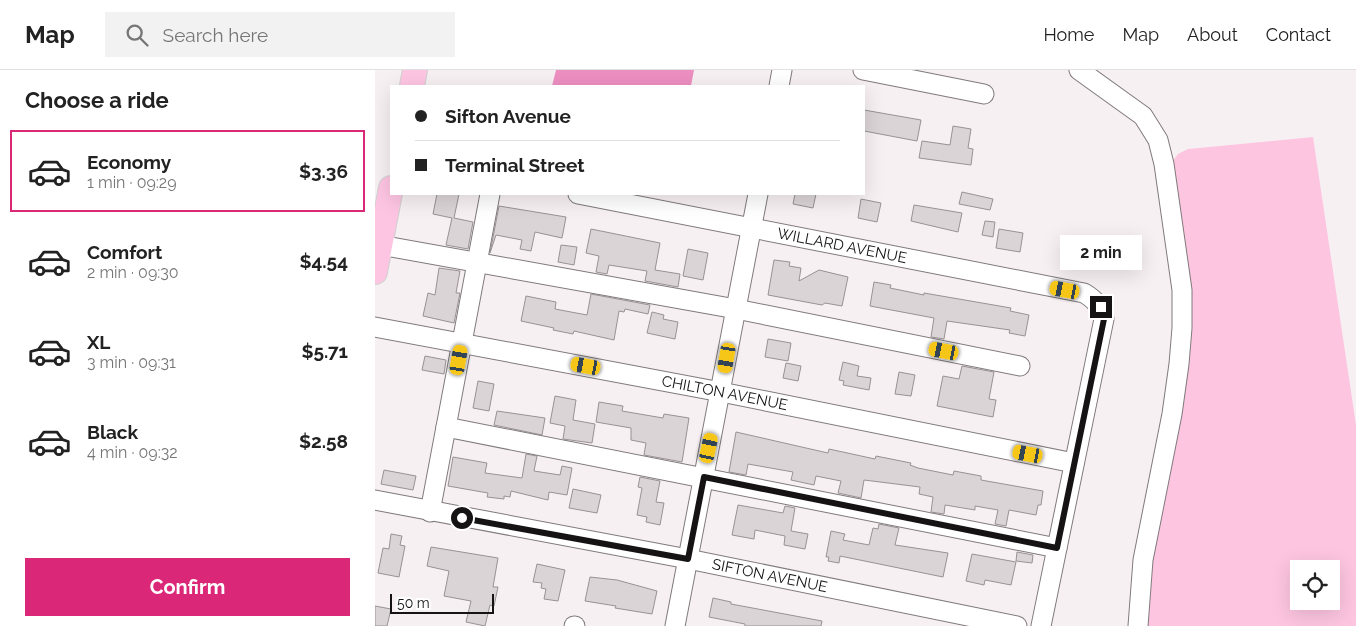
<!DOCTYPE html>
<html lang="en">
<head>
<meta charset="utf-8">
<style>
	:root { --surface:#fff; --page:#f2f2f2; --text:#222; --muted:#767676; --line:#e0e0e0; --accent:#db2777 }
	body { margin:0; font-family:Raleway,sans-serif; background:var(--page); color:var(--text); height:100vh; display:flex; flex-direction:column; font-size:19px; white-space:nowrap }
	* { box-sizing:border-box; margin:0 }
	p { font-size:16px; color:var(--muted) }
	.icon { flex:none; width:28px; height:28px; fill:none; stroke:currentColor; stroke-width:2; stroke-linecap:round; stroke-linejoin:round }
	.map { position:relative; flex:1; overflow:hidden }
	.sheet { display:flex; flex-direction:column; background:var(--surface); width:375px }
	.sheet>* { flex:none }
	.hud { position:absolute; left:15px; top:15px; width:475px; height:110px; border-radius:0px; box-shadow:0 5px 20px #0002; display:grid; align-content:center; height:110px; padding:0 25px; background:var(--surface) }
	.buttons { position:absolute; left:915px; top:490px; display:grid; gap:10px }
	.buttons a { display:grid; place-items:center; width:50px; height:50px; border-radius:0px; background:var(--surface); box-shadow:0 5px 20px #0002; font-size:25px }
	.scale { position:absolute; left:15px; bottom:12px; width:104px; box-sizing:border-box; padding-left:5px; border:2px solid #151314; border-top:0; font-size:14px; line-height:18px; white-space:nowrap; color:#151314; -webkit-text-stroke:4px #fff; paint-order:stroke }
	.end { position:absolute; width:22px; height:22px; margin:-11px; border:6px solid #151314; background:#fff; box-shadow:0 0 0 2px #fff }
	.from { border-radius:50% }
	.bubble { position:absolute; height:35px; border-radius:0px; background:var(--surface); box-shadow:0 5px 20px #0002; font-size:16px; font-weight:700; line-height:35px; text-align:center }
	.car { position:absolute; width:15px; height:30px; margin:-15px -8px; border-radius:6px; box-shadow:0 0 4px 1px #0007; background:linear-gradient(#f5c518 24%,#345 0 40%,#f5c518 0 76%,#345 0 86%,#f5c518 0) }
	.hud b { display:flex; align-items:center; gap:18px; height:48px; font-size:19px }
	.hud b+b { border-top:1px solid var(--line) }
	.hud i { width:12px; height:12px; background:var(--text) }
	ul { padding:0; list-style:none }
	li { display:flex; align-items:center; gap:15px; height:82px; margin:0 10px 8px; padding:0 15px; border:2px solid transparent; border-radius:0px }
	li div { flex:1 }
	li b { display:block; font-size:19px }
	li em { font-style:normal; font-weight:700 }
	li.selected { border-color:var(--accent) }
	li>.icon { width:45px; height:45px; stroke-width:1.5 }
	h2 { padding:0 25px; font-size:22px; line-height:60px }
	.cta { display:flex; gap:10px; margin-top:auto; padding:10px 25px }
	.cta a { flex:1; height:58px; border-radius:0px; background:var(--accent); color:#fff; font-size:20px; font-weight:700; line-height:58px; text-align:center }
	header { display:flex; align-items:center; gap:30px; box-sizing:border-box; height:70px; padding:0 25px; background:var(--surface); border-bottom:1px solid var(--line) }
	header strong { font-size:24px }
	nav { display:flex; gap:28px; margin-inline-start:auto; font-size:18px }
	.search { width:350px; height:45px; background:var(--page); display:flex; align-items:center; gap:12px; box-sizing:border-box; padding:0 18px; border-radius:0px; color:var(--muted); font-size:19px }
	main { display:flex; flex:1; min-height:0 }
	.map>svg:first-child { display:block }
	.green { fill:#fdc5e0; fill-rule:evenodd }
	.forest { fill:#ed8fc1 }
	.building { fill:#dbd4d7; stroke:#989295 }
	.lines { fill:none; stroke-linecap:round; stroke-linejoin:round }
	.minor-casing { stroke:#807a7c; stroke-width:21 }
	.major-casing { stroke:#d0d0d0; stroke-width:26 }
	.minor { stroke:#fff; stroke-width:19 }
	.major { stroke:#fdc5e2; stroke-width:24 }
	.route { stroke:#151314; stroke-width:6 }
	.labels { text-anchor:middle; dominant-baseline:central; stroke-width:4; stroke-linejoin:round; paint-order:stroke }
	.street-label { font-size:15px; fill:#151314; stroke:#fff }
</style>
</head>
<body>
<header>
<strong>Map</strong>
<div class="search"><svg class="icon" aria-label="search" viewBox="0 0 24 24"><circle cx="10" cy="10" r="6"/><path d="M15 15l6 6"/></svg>Search here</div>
<nav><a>Home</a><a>Map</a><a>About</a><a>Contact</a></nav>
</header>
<main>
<section class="sheet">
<h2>Choose a ride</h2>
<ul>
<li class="selected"><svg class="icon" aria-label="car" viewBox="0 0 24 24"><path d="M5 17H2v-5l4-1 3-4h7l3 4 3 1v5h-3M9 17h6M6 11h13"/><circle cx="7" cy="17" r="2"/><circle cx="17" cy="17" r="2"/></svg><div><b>Economy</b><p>1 min · 09:29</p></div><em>$3.36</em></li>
<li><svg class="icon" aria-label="car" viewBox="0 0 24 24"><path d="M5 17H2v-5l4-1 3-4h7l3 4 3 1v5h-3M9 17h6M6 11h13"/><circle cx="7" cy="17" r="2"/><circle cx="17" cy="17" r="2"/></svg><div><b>Comfort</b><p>2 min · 09:30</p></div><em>$4.54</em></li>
<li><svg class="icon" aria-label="car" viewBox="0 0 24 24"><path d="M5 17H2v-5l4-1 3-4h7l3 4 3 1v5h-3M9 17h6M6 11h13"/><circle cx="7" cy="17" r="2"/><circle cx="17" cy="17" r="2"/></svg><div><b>XL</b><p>3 min · 09:31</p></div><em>$5.71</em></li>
<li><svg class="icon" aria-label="car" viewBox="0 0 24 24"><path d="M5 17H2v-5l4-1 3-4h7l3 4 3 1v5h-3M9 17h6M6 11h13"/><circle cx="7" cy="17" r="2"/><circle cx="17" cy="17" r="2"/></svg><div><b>Black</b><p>4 min · 09:32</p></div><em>$2.58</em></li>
</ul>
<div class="cta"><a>Confirm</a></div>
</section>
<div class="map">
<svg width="981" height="556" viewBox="0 0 981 556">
	<rect width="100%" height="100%" fill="#f7f0f3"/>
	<path class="green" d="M 938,67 L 981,355 L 981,556 L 769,556 L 769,537 L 807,316 L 797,92 L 803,84 L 813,79 ZM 924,499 L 956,499 L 956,531 L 924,531 Z"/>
	<polygon class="forest" points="181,0 319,0 316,16 177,16"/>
	<g class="building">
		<polygon points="489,40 546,50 542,71 489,61"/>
		<polygon points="578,56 596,59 593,78 598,79 596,95 544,88 547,71 575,75"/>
		<polygon points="587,122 618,129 615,140 584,134"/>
		<polygon points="62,124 84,124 79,148 98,152 93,179 71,175 77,148 58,144"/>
		<polygon points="420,124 441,124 438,138 418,134"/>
		<polygon points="486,129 506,133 502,152 483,148"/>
		<polygon points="539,135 587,143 583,162 536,151"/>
		<polygon points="124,136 191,147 187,168 160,162 156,181 145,179 147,170 121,165 115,183"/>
		<polygon points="610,151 620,152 618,167 607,165"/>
		<polygon points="216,159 285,173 280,200 305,204 303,217 270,211 272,201 234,195 232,204 221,202 224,186 211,183"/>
		<polygon points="624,159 648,163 645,182 621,178"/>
		<polygon points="186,175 202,177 199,195 183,192"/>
		<polygon points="313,179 333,183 328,210 308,206"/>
		<polygon points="399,190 415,192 414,196 426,198 424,211 444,200 473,207 467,236 450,233 447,235 393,225"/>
		<polygon points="64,198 85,201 81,223 85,223 79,253 48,246 53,223 60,225"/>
		<polygon points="499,212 516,215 515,218 549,225 549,223 636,238 635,241 654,245 650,266 634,263 635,260 572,251 569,269 556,267 559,248 495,236"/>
		<polygon points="216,224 275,235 273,244 250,239 249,242 244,241 239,270 199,261 198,264 178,260 179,258 146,251 151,226 181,232 180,239 212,245"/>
		<polygon points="277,242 289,245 288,249 303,252 300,269 272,263"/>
		<polygon points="393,269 416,273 413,291 390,287"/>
		<polygon points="50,286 71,290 69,304 47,300"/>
		<polygon points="468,292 484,296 482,306 496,308 494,320 468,315 469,311 464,310"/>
		<polygon points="411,293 426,296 423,311 408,308"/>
		<polygon points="587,296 619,302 614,329 621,330 618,347 562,336 568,306 584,309"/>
		<polygon points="524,302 540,305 536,326 520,324"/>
		<polygon points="103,311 119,314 114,341 98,338"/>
		<polygon points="180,326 201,330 198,350 220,354 217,373 188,369 190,356 175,353"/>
		<polygon points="224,332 248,336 247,341 288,348 289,344 314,348 307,392 269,385 271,373 256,370 256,358 221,352"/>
		<polygon points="122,341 170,348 167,365 119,355"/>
		<polygon points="361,362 453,383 454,379 500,389 501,386 536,393 535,395 543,398 578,405 579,401 606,406 606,410 668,421 666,435 663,435 661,445 634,440 631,456 620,454 623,440 600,436 600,440 570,435 569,444 556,442 558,427 544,424 545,417 489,410 486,428 463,423 466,411 441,406 439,415 416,410 418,402 373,394 371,405 354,402"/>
		<polygon points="151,384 162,386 159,401 185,405 187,396 197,398 192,425 174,422 173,430 136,421 135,427 129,426 129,429 112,427 113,423 73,416 78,387 112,393 110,403 147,408"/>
		<polygon points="9,400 41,406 38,420 6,414"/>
		<polygon points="265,407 285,411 281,432 289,433 285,455 271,452 272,447 262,445 267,418 263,417"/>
		<polygon points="198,419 226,425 222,443 194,438"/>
		<polygon points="363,435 408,443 410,436 420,438 416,461 433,464 430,479 409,475 410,466 380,460 379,469 357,465"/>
		<polygon points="504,454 524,458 520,475 573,483 568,507 465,486 464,493 453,491 454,487 451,487 456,461 470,464 468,470 494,475 498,458 503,459"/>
		<polygon points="16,464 27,466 25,475 30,476 24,507 3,503 8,478 14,479"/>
		<polygon points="56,477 123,488 118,517 123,517 119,536 115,535 110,556 91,552 96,531 69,526 74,501 52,496"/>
		<polygon points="642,482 658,485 657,493 641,491"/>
		<polygon points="597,484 641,492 636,515 610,510 609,515 591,511"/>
		<polygon points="162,494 190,500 183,531 169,529 171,519 166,518 167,513 158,512"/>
		<polygon points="215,507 242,510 282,521 277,544 240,538 241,536 210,531"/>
		<polygon points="338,528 356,532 356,534 447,551 446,556 370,556 370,554 334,547"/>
		<polygon points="0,536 16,539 12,556 0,556"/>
	</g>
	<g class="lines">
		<g class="minor-casing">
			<g id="minor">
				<polyline points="488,0 609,24"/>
				<polyline points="704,0 768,46 783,70 789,94 807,220 807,258 804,294 797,344 768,490 763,556"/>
				<polyline points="404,16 407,0"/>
				<path id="s1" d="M 203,124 L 709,223 C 721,230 725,236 729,249 L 666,556"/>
				<polyline points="5,175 361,239 645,296"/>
				<path id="s2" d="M 0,257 L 346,322 L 699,393"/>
				<polyline points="71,357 682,478"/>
				<path id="s3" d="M 0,430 L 313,489 L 642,556"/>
				<polyline points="55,442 115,124"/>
				<polyline points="199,556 200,556"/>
				<polyline points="300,556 383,124"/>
			</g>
		</g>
		<g class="major-casing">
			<g id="major">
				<polyline points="37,16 40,0"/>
				<polyline points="0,202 16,118"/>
			</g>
		</g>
		<use href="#minor" class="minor"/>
		<use href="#major" class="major"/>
	</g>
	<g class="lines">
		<polyline class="route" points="87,448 313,489 329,407 682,478 729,249 726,237"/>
	</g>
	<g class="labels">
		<g class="street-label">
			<text stroke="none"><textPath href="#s1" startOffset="269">WILLARD AVENUE</textPath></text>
			<text stroke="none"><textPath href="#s2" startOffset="356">CHILTON AVENUE</textPath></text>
			<text stroke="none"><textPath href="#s3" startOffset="402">SIFTON AVENUE</textPath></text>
		</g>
	</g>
</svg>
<div class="buttons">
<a><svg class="icon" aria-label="locate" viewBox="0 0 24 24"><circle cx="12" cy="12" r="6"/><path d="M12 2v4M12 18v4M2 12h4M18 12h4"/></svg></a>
</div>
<div class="scale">50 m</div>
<i class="end from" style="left:87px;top:448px"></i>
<i class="end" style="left:726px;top:237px"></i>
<div class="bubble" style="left:685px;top:165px;width:82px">2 min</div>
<i class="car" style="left:690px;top:220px;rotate:281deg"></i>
<i class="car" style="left:569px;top:281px;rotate:281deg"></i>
<i class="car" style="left:352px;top:288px;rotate:190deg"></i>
<i class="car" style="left:84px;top:290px;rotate:10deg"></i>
<i class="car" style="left:211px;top:296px;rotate:280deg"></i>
<i class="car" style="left:334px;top:378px;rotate:12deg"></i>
<i class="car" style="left:653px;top:384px;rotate:281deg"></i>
<div class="hud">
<b><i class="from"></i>Sifton Avenue</b>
<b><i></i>Terminal Street</b>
</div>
</div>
</main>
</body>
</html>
